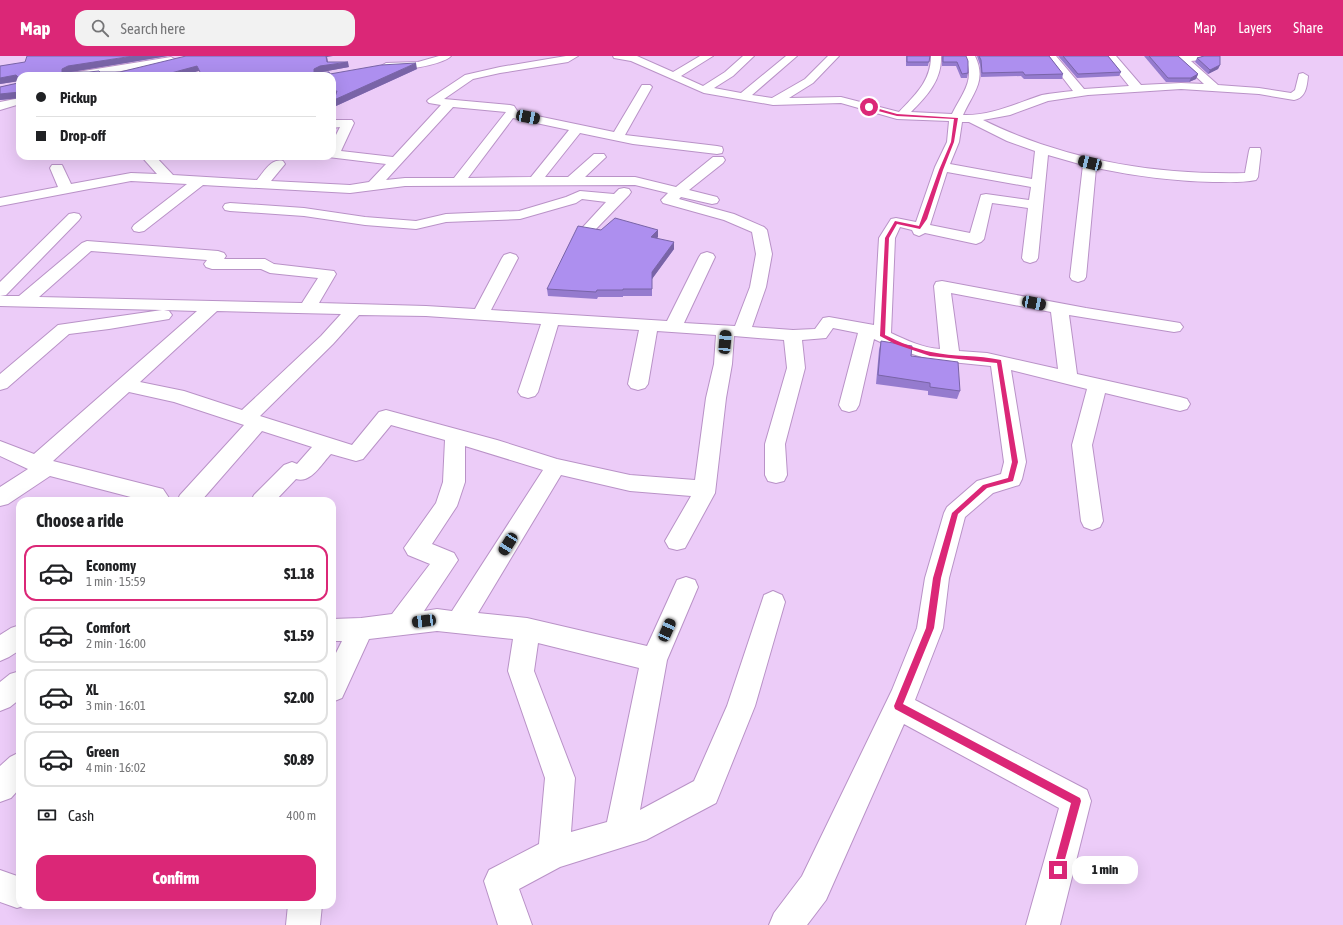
<!DOCTYPE html>
<html lang="en">
<head>
<meta charset="utf-8">
<style>
	:root { --surface:#fff; --page:#f2f2f2; --text:#202124; --muted:#757577; --line:#e0e0e0; --accent:#db2777 }
	body { margin:0; font-family:"Asap Condensed",sans-serif; background:var(--page); color:var(--text); height:100vh; display:flex; flex-direction:column; font-size:15px; white-space:nowrap }
	* { box-sizing:border-box; margin:0 }
	p { font-size:13px; color:var(--muted) }
	.icon { flex:none; width:22px; height:22px; fill:none; stroke:currentColor; stroke-width:2; stroke-linecap:round; stroke-linejoin:round }
	.map { position:relative; flex:1; overflow:hidden }
	.panel { position:absolute; left:16px; top:441px; width:320px; height:412px; display:flex; flex-direction:column; background:var(--surface); border-radius:12px; box-shadow:0 4px 16px #0002 }
	.panel>* { flex:none }
	.guide { position:absolute; left:16px; top:16px; width:320px; height:88px; border-radius:12px; box-shadow:0 4px 16px #0002; display:grid; align-content:center; height:88px; padding:0 20px; background:var(--surface) }
	.end { position:absolute; width:18px; height:18px; margin:-9px; border:5px solid #db2777; background:#fff; box-shadow:0 0 0 2px #fff }
	.from { border-radius:50% }
	.bubble { position:absolute; height:28px; border-radius:12px; background:var(--surface); box-shadow:0 4px 16px #0002; font-size:13px; font-weight:800; line-height:28px; text-align:center }
	.car { position:absolute; width:12px; height:24px; margin:-12px -6px; border-radius:5px; box-shadow:0 0 3px 1px #0007; background:linear-gradient(#222 24%,#8ab4d8 0 40%,#222 0 76%,#8ab4d8 0 86%,#222 0) }
	.guide b { display:flex; align-items:center; gap:14px; height:38px; font-size:15px }
	.guide b+b { border-top:1px solid var(--line) }
	.guide i { width:10px; height:10px; background:var(--text) }
	ul { padding:0; list-style:none }
	li { display:flex; align-items:center; gap:12px; height:56px; margin:0 8px 6px; padding:0 12px; border:2px solid var(--line); border-radius:12px }
	li div { flex:1 }
	li b { display:block; font-size:15px }
	li em { font-style:normal; font-weight:800 }
	li.on { border-color:var(--accent) }
	li>.icon { width:36px; height:36px; stroke-width:1.5 }
	h2 { padding:0 20px; font-size:18px; line-height:48px }
	.pay { display:flex; align-items:center; gap:10px; height:44px; padding:0 20px; font-size:15px }
	.pay p { margin-inline-start:auto }
	.cta { display:flex; gap:8px; margin-top:auto; padding:8px 20px }
	.cta a { flex:1; height:46px; border-radius:12px; background:var(--accent); color:#fff; font-size:16px; font-weight:800; line-height:46px; text-align:center }
	header { display:flex; align-items:center; gap:24px; box-sizing:border-box; height:56px; padding:0 20px; background:var(--accent); color:#fff }
	header strong { font-size:19px }
	nav { display:flex; gap:22px; margin-inline-start:auto; font-size:14px }
	.search { width:280px; height:36px; background:var(--page); display:flex; align-items:center; gap:10px; box-sizing:border-box; padding:0 14px; border-radius:12px; color:var(--muted); font-size:15px }
	.map>svg:first-child { display:block }
	.lines { fill:none; stroke-linecap:round; stroke-linejoin:round }
	.street-casing { stroke:#b992c7; stroke-width:2 }
	.secondary-casing { stroke:#b992c7; stroke-width:2 }
	.primary-casing { stroke:#b992c7; stroke-width:2 }
	.street { fill:#fff; fill-rule:evenodd }
	.secondary { fill:#fff; fill-rule:evenodd }
	.primary { fill:#fff; fill-rule:evenodd }
	.wall { fill:#957bce }
	.shaded-wall { fill:#7964a7 }
	.building { fill:#ad8fef; stroke:#7964a7 }
	.route { fill:#db2777 }
</style>
</head>
<body>
<header>
<strong>Map</strong>
<div class="search"><svg class="icon" aria-label="search" viewBox="0 0 24 24"><circle cx="10" cy="10" r="6"/><path d="M15 15l6 6"/></svg>Search here</div>
<nav><a>Map</a><a>Layers</a><a>Share</a></nav>
</header>
<div class="map">
<svg width="1343" height="869" viewBox="0 0 1343 869">
	<rect width="100%" height="100%" fill="#ecccf8"/>
	<g class="lines">
		<g class="street-casing">
			<g id="street">
				<path d="M 439,0 L 451,0 C 444,9 388,19 381,10 L 386,7 L 418,6 Z"/>
				<path d="M 566,0 L 578,0 L 568,6 L 500,17 L 473,23 L 444,43 L 510,49 L 514,50 L 518,56 L 614,76 L 642,29 L 650,29 L 652,31 L 625,79 L 717,90 L 722,91 L 723,94 L 722,97 L 717,98 L 633,88 L 580,77 L 545,121 L 568,121 L 594,98 L 604,98 L 606,101 L 585,121 L 635,121 L 676,131 L 713,101 L 723,101 L 725,104 L 723,107 L 689,134 L 717,141 L 719,144 L 717,147 L 712,148 L 681,141 L 679,143 L 734,158 L 764,171 L 767,174 L 772,198 L 766,231 L 752,271 L 793,274 L 815,273 L 823,262 L 829,261 L 874,269 L 879,182 L 891,163 L 896,162 L 916,166 L 935,111 L 947,86 L 949,65 L 897,63 L 841,47 L 773,49 L 704,37 L 631,5 L 614,2 L 613,0 L 637,0 L 673,16 L 700,0 L 713,0 L 681,20 L 703,30 L 725,16 L 743,0 L 754,0 L 733,20 L 714,32 L 741,37 L 786,0 L 797,0 L 752,39 L 772,42 L 805,23 L 828,0 L 839,0 L 813,27 L 789,42 L 841,41 L 899,56 C 915,39 931,25 931,0 L 941,0 C 942,24 927,40 911,56 L 952,58 C 962,37 976,25 965,0 L 975,0 C 987,25 973,37 963,59 C 991,60 1017,47 1042,39 C 1052,37 1063,36 1073,35 L 1046,0 L 1056,0 L 1084,33 L 1129,30 L 1105,0 L 1116,0 L 1141,29 L 1181,27 L 1204,28 L 1177,3 L 1176,0 L 1201,0 L 1202,2 L 1201,4 L 1191,5 L 1218,29 L 1259,32 L 1291,37 L 1295,34 L 1299,18 L 1303,17 L 1308,20 C 1307,30 1306,42 1294,44 L 1259,38 L 1181,33 L 1088,39 L 1048,45 L 1010,59 L 983,64 C 1064,104 1154,119 1245,117 L 1249,95 L 1250,92 L 1260,92 L 1261,95 L 1258,121 L 1256,124 C 1242,127 1227,126 1213,126 C 1173,125 1135,120 1096,112 L 1086,221 L 1084,224 L 1078,226 L 1072,224 L 1070,221 L 1083,109 L 1048,99 L 1038,202 L 1036,205 L 1030,207 L 1024,205 L 1022,202 L 1028,152 L 992,147 L 984,183 L 981,186 L 976,188 L 925,177 L 919,180 L 914,178 L 912,174 L 900,171 L 895,182 L 891,277 C 906,284 923,292 940,293 L 934,230 L 936,226 L 942,225 L 1086,252 L 1174,266 L 1180,267 L 1183,271 L 1180,275 L 1174,276 L 1069,259 L 1077,318 L 1180,341 L 1187,343 L 1190,348 L 1187,353 L 1180,355 L 1105,337 L 1092,389 L 1103,465 L 1100,471 L 1092,474 L 1084,471 L 1081,465 L 1072,389 L 1087,333 L 1011,314 L 1026,406 L 1022,423 L 1019,429 L 993,437 L 965,461 L 949,522 L 943,572 L 915,644 L 1087,734 L 1091,745 L 1060,869 L 1026,869 L 1059,752 L 904,668 L 826,844 L 807,869 L 769,869 L 774,857 L 802,820 L 892,634 L 917,572 L 925,522 L 944,457 L 947,451 L 977,425 L 1001,418 L 1004,406 L 991,310 L 931,304 L 891,291 L 874,283 L 859,349 L 856,354 L 849,356 L 842,354 L 839,349 L 858,277 L 833,272 L 826,282 L 802,284 L 805,312 L 785,388 L 787,419 L 784,425 L 776,427 L 768,425 L 765,419 L 765,388 L 787,312 L 784,284 L 734,280 L 732,308 L 726,342 L 715,437 L 685,492 L 677,494 L 669,492 L 665,485 L 691,440 L 630,435 L 561,419 L 478,557 L 527,562 L 647,590 L 677,524 L 686,521 L 695,524 L 698,531 L 667,604 L 640,754 L 694,725 L 727,650 L 764,539 L 773,535 L 782,539 L 785,546 L 755,650 L 716,747 L 646,784 L 560,811 L 519,833 L 532,869 L 498,869 L 484,825 L 489,814 L 539,788 L 545,722 L 508,615 L 513,583 L 437,575 L 369,583 L 342,642 L 332,646 L 332,605 L 342,585 L 332,585 L 332,563 L 361,562 L 392,558 L 430,508 L 408,499 L 404,492 L 436,447 L 443,426 L 445,384 L 391,369 L 363,403 L 356,405 L 331,398 C 322,407 311,428 296,423 L 275,445 L 251,445 L 254,439 L 284,409 L 292,406 L 297,408 L 312,391 L 262,375 L 201,445 L 177,445 L 180,439 L 244,369 L 174,346 L 129,336 L 53,405 L 163,433 L 171,445 L 146,445 L 50,420 L 8,448 L 0,450 L 0,431 L 28,413 L 0,400 L 0,385 L 34,398 L 197,255 L 164,254 L 169,255 L 172,259 L 169,263 L 109,273 L 69,278 L 7,332 L 0,334 L 0,318 L 58,269 L 162,254 L 0,250 L 0,226 L 69,158 L 74,157 L 79,158 L 81,161 L 79,164 L 6,239 L 0,240 L 19,240 L 82,187 L 87,185 L 218,195 L 224,197 L 226,200 L 224,203 L 265,203 L 274,208 L 334,215 L 336,218 L 319,247 L 426,250 L 475,253 L 502,202 L 504,199 L 510,197 L 516,199 L 518,202 L 491,254 L 667,265 L 699,201 L 701,198 L 707,196 L 713,198 L 715,201 L 684,267 L 735,270 L 750,231 L 756,198 L 752,176 L 724,164 L 663,147 L 661,144 L 668,137 L 635,129 L 405,130 L 350,137 L 203,129 L 144,175 L 139,176 L 134,175 L 132,172 L 134,169 L 187,128 L 131,125 L 0,150 L 0,142 L 58,131 L 50,112 L 52,109 L 62,109 L 71,128 L 131,117 L 157,118 L 141,100 L 155,100 L 173,119 L 257,124 C 264,116 271,102 283,105 L 285,108 L 271,125 L 350,129 L 369,126 L 386,108 L 328,101 L 332,100 L 332,87 L 340,71 L 332,72 L 332,64 L 352,64 L 354,67 L 341,95 L 393,101 L 441,49 L 429,47 L 427,45 L 429,43 L 465,19 L 500,11 ZM 453,51 L 506,56 L 454,122 L 405,122 L 386,124 ZM 513,62 L 569,74 L 531,121 L 468,122 ZM 962,66 L 969,66 L 1007,85 L 1035,95 L 1032,123 L 950,108 L 959,86 ZM 947,116 L 1031,131 L 1029,144 L 986,138 L 981,139 L 970,177 L 930,169 ZM 91,195 L 207,204 L 204,208 L 206,211 L 212,213 L 261,213 L 270,217 L 318,222 L 302,247 L 39,241 ZM 951,237 L 1051,256 L 1058,313 L 987,297 L 959,295 ZM 217,255 L 341,258 L 321,280 L 242,354 L 184,335 L 140,326 ZM 359,259 L 426,260 L 541,268 L 518,336 L 521,340 L 528,342 L 535,340 L 538,336 L 558,269 L 639,274 L 628,328 L 631,332 L 638,334 L 645,332 L 648,328 L 657,275 L 716,279 L 714,308 L 706,342 L 695,424 L 630,419 L 557,403 L 497,384 L 386,354 L 379,356 L 352,389 L 260,360 L 333,288 ZM 465,390 L 543,414 L 452,555 L 437,553 L 424,555 L 458,504 L 454,497 L 432,488 L 457,450 L 465,426 ZM 538,587 L 639,612 L 607,766 L 571,776 L 575,722 L 534,615 Z"/>
				<polygon points="624,132 629,133 631,136 629,139 595,174 590,175 585,174 583,171 606,146 582,143 576,147 520,163 446,166 416,173 365,169 304,160 230,155 225,154 223,151 225,148 230,147 304,152 365,161 416,165 446,158 519,155 566,141 580,135 614,138 619,133"/>
				<polygon points="20,569 20,594 9,601 0,605 0,579 11,572"/>
				<polygon points="20,615 20,643 10,651 0,655 0,626 10,618"/>
				<polygon points="20,696 20,732 11,742 0,746 0,710 10,701"/>
				<polygon points="0,814 17,820 20,819 20,849 26,849 17,852 0,846"/>
				<polygon points="288,849 322,849 320,869 286,869"/>
			</g>
		</g>
		<g class="secondary-casing">
			<polygon id="secondary" points="171,1 176,4 175,6 91,20 66,20 71,17"/>
		</g>
		<g class="primary-casing">
			<polygon id="primary" points="20,42 20,48 0,54 0,46"/>
		</g>
		<use href="#street" class="street"/>
		<use href="#secondary" class="secondary"/>
		<use href="#primary" class="primary"/>
	</g>
	<g class="wall">
		<polygon points="168,0 70,16 120,16 327,1 328,6 349,11 321,16 330,18 417,13 336,50 334,44 335,41 332,41 332,20 199,15 20,20 20,42 0,44 0,31 18,27 18,25 0,28 0,10"/>
		<polygon points="906,0 930,0 928,10 906,10"/>
		<polygon points="942,0 966,0 968,17 967,22 961,22 956,10 942,10"/>
		<polygon points="977,0 1049,0 1063,18 1062,23 1024,23 1021,20 981,21 980,9"/>
		<polygon points="1058,0 1108,0 1121,16 1119,20 1077,22"/>
		<polygon points="1144,0 1178,0 1198,18 1196,23 1189,26 1166,26"/>
		<polygon points="1202,0 1220,0 1220,9 1218,13 1208,18 1195,6 1197,2 1203,1"/>
		<polygon points="601,174 658,181 657,182 674,193 652,223 652,240 623,240 623,241 598,241 597,243 548,240 547,233"/>
		<polygon points="881,285 911,300 960,335 957,343 928,339 928,335 876,328 879,294"/>
	</g>
	<g class="shaded-wall">
		<polygon points="133,0 168,0 71,16 62,16 62,13 68,10"/>
		<polygon points="326,0 333,0 327,1 328,9 348,6 349,11 322,16 316,19 314,16 314,13 327,6"/>
		<polygon points="416,7 417,13 336,50 334,44"/>
		<polygon points="1220,9 1218,13 1208,18 1210,14"/>
		<polygon points="197,10 199,15 181,20 160,20"/>
		<polygon points="1198,18 1196,23 1189,26 1191,22"/>
		<polygon points="16,19 20,25 0,28 0,22"/>
		<polygon points="20,36 20,42 0,44 0,38"/>
		<polygon points="658,174 658,181 651,188 651,181"/>
		<polygon points="674,186 674,193 652,223 652,240 652,216"/>
	</g>
	<g class="building">
		<polygon points="27,0 133,0 68,10 62,13 62,16 89,16 99,15 100,16 120,16 186,0 326,0 327,6 348,6 320,10 314,13 314,16 329,16 330,18 381,9 416,7 334,44 337,35 332,36 332,20 202,20 197,10 160,20 20,20 20,36 0,38 0,31 18,27 18,21 16,19 0,22 0,10 25,6"/>
		<polygon points="907,0 930,0 929,6 907,6"/>
		<polygon points="943,0 966,0 968,5 968,17 962,18 957,6 943,6"/>
		<polygon points="979,0 1049,0 1063,18 1025,19 1023,16 982,17 981,4"/>
		<polygon points="1063,0 1108,0 1121,16 1078,18"/>
		<polygon points="1149,0 1178,0 1198,18 1191,22 1168,22"/>
		<polygon points="1204,0 1220,0 1220,9 1210,14 1197,2"/>
		<polygon points="615,162 658,174 651,181 674,186 652,216 652,233 623,233 623,234 597,234 596,236 547,233 578,170 601,174"/>
		<polygon points="881,285 912,290 911,300 958,306 960,335 930,331 930,327 878,319"/>
	</g>
	<path class="route" d="M 869,50 L 897,58 L 958,62 L 954,86 L 943,114 L 927,163 L 920,173 L 897,168 L 889,182 L 885,279 C 899,286 916,293 931,296 C 954,301 978,299 1001,304 L 1018,406 L 1013,425 L 987,432 L 958,458 L 941,522 L 934,572 L 903,648 L 1080,742 L 1081,745 L 1062,814 L 1061,817 L 1058,819 L 1054,817 L 1053,814 L 1071,747 L 895,653 L 894,650 L 926,572 L 933,522 L 952,457 L 983,429 L 1008,422 L 1012,406 L 997,307 L 930,300 L 895,288 L 880,280 L 885,182 L 895,165 L 919,170 L 939,114 L 951,86 L 954,63 L 897,60 L 867,52 Z"/>
</svg>
<i class="end from" style="left:869px;top:51px"></i>
<i class="end" style="left:1058px;top:814px"></i>
<div class="bubble" style="left:1072px;top:800px;width:66px">1 min</div>
<i class="car" style="left:528px;top:61px;rotate:101deg"></i>
<i class="car" style="left:1090px;top:107px;rotate:284deg"></i>
<i class="car" style="left:1034px;top:247px;rotate:101deg"></i>
<i class="car" style="left:725px;top:286px;rotate:5deg"></i>
<i class="car" style="left:508px;top:488px;rotate:212deg"></i>
<i class="car" style="left:424px;top:565px;rotate:263deg"></i>
<i class="car" style="left:667px;top:574px;rotate:24deg"></i>
<div class="guide">
<b><i class="from"></i>Pickup</b>
<b><i></i>Drop-off</b>
</div>
<section class="panel">
<h2>Choose a ride</h2>
<ul>
<li class="on"><svg class="icon" aria-label="car" viewBox="0 0 24 24"><path d="M5 17H2v-5l4-1 3-4h7l3 4 3 1v5h-3M9 17h6M6 11h13"/><circle cx="7" cy="17" r="2"/><circle cx="17" cy="17" r="2"/></svg><div><b>Economy</b><p>1 min · 15:59</p></div><em>$1.18</em></li>
<li><svg class="icon" aria-label="car" viewBox="0 0 24 24"><path d="M5 17H2v-5l4-1 3-4h7l3 4 3 1v5h-3M9 17h6M6 11h13"/><circle cx="7" cy="17" r="2"/><circle cx="17" cy="17" r="2"/></svg><div><b>Comfort</b><p>2 min · 16:00</p></div><em>$1.59</em></li>
<li><svg class="icon" aria-label="car" viewBox="0 0 24 24"><path d="M5 17H2v-5l4-1 3-4h7l3 4 3 1v5h-3M9 17h6M6 11h13"/><circle cx="7" cy="17" r="2"/><circle cx="17" cy="17" r="2"/></svg><div><b>XL</b><p>3 min · 16:01</p></div><em>$2.00</em></li>
<li><svg class="icon" aria-label="car" viewBox="0 0 24 24"><path d="M5 17H2v-5l4-1 3-4h7l3 4 3 1v5h-3M9 17h6M6 11h13"/><circle cx="7" cy="17" r="2"/><circle cx="17" cy="17" r="2"/></svg><div><b>Green</b><p>4 min · 16:02</p></div><em>$0.89</em></li>
</ul>
<div class="pay"><svg class="icon" aria-label="cash" viewBox="0 0 24 24"><path d="M3 7h18v10H3z"/><circle cx="12" cy="12" r="2"/></svg>Cash<p>400 m</p></div>
<div class="cta"><a>Confirm</a></div>
</section>
</div>
</body>
</html>
